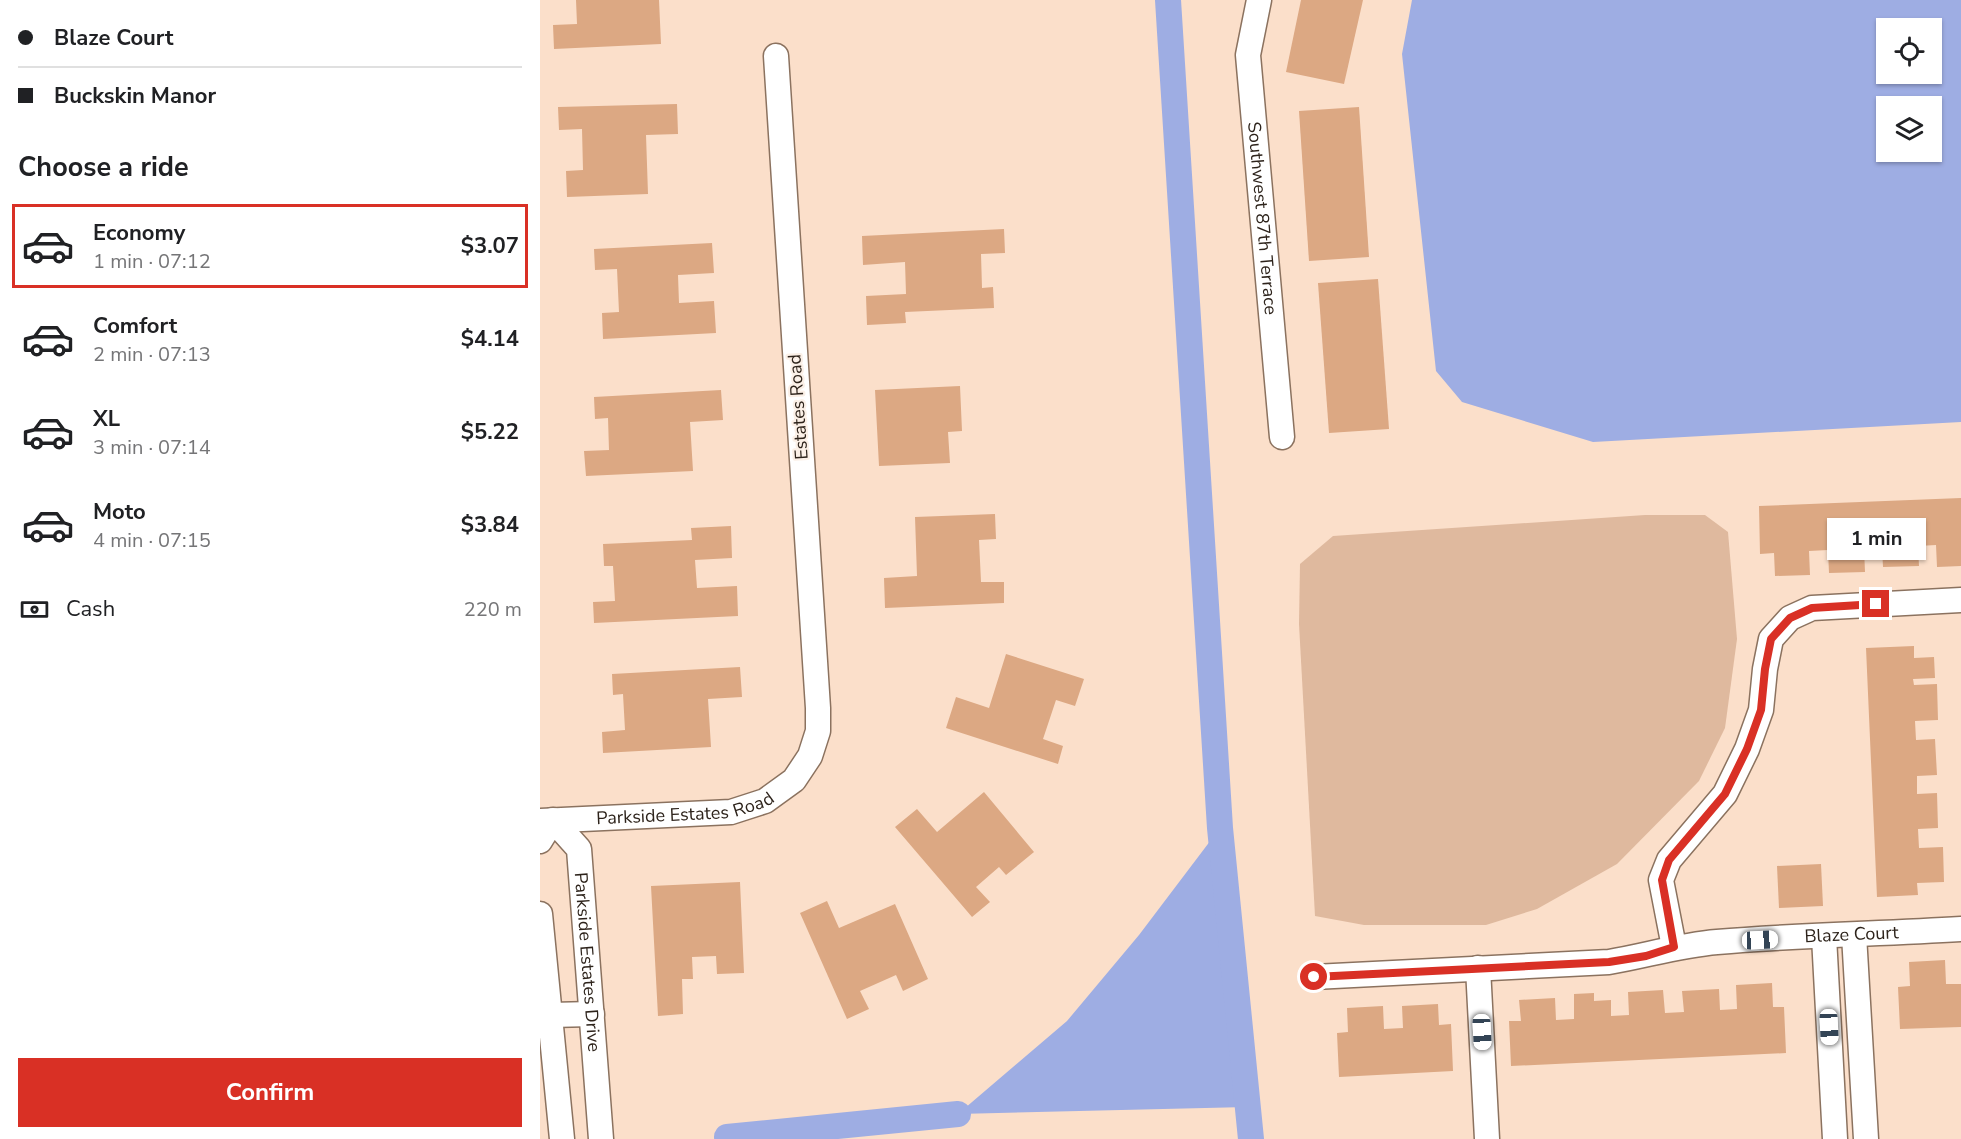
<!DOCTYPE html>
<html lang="en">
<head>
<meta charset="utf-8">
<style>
	:root { --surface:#fff; --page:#f2f2f2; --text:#202124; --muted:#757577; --line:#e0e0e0; --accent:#d93025 }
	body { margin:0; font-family:"Nunito Sans",sans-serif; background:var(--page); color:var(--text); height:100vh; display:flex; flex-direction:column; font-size:22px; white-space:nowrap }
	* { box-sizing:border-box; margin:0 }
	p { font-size:20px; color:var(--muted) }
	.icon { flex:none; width:33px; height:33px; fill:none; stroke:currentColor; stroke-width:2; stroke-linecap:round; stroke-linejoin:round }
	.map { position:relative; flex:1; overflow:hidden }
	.sheet { display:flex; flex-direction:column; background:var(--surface); width:540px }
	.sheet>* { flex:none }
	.banner { display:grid; align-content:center; height:132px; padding:0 18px; background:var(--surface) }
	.buttons { position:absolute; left:1336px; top:18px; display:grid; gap:12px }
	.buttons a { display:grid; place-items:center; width:66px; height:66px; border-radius:0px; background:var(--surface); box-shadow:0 2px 4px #0004; font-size:30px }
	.end { position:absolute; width:27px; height:27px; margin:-14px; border:8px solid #d93025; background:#fff; box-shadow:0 0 0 3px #fff }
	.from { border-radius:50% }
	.bubble { position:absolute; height:42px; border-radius:0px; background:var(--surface); box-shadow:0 2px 4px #0004; font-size:20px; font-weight:700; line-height:42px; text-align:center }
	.car { position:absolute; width:18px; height:36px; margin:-18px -9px; border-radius:8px; box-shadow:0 0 4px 2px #0007; background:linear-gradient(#fff 24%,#345 0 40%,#fff 0 76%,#345 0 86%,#fff 0) }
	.banner b { display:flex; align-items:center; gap:21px; height:57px; font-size:22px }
	.banner b+b { border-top:2px solid var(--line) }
	.banner i { width:15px; height:15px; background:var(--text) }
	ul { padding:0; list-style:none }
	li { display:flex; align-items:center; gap:18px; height:84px; margin:0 12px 9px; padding:0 6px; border:3px solid transparent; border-radius:0px }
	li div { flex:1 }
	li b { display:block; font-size:22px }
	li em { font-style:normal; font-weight:700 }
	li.current { border-color:var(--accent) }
	li>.icon { width:54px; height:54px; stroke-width:1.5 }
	h2 { padding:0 18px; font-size:27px; line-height:72px }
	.pay { display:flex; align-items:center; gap:15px; height:66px; padding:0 18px; font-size:22px }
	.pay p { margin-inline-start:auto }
	.button { display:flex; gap:12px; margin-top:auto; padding:12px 18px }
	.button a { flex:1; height:69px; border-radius:0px; background:var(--accent); color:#fff; font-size:24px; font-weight:700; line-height:69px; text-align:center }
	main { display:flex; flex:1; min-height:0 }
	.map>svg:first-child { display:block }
	.green { fill:#dfb99e }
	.water { fill:#9eade3; fill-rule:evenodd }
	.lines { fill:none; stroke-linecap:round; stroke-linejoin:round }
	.canal { stroke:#9eade3; stroke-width:26 }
	.building { fill:#dca883 }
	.street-casing { stroke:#8b725f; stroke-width:27 }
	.street { stroke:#fff; stroke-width:24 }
	.route { stroke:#d93025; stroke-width:8 }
	.labels { text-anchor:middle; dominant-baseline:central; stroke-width:4.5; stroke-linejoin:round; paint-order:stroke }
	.street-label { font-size:18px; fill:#2d231b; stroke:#fbf0e7 }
</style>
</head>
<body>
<main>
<section class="sheet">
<div class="banner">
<b><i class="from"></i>Blaze Court</b>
<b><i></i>Buckskin Manor</b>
</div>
<h2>Choose a ride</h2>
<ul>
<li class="current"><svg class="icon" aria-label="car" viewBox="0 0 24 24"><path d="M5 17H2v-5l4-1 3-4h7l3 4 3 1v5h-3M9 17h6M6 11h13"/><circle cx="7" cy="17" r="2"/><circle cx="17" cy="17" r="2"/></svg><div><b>Economy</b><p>1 min · 07:12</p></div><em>$3.07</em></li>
<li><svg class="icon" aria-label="car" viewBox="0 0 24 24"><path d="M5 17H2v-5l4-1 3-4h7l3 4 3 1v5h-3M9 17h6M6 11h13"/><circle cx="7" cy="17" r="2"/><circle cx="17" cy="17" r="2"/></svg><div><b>Comfort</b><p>2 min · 07:13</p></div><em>$4.14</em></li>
<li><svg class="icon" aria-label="car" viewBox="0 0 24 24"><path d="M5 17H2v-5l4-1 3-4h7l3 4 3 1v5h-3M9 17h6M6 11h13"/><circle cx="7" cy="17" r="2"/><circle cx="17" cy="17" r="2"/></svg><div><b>XL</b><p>3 min · 07:14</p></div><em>$5.22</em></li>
<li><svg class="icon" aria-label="car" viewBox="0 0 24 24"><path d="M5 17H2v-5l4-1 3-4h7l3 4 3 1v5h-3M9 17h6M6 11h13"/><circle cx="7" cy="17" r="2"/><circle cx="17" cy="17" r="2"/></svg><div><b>Moto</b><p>4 min · 07:15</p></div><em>$3.84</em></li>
</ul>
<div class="pay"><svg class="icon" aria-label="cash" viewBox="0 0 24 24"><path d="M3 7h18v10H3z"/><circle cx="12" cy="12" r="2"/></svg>Cash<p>220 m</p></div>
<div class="button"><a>Confirm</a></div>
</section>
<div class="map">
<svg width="1421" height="1139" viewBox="0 0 1421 1139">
	<rect width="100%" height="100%" fill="#fbdfca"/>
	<polygon class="green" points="1105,515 1165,515 1188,532 1197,639 1185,728 1159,781 1077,864 997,909 946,925 824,925 775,916 759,624 760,564 793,536"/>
	<g class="water">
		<path d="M 872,0 L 1421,0 L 1421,422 L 1053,442 L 922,402 L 896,371 L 862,54 ZM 1347,28 L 1392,28 L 1392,74 L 1347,74 ZM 1347,106 L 1392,106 L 1392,152 L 1347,152 Z"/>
		<polygon points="680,828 707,1107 418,1114 527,1021 599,935"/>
	</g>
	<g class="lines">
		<g class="canal">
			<polyline points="628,0 680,828 711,1139"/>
			<polyline points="187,1137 418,1114"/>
		</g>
	</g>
	<g class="building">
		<polygon points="36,0 119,0 121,44 14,49 13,25 37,24"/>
		<polygon points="761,0 823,0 804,84 746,72"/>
		<polygon points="137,104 138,134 106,135 108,194 27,197 26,171 43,170 42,129 19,130 18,107"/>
		<polygon points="819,107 829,257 769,261 759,111"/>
		<polygon points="464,229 465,253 441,254 442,288 453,287 454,308 365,312 366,323 327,325 326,296 366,294 365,262 323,265 322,236"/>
		<polygon points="172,243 174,273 138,275 139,303 174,301 176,333 63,339 62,313 79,312 77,269 55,270 54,249"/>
		<polygon points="838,279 849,429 789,433 778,283"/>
		<polygon points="420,386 422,431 408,432 410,463 339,466 335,390"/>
		<polygon points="181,390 183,420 150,422 153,471 46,476 44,451 69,450 68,418 55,419 54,397"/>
		<polygon points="1421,498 1421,566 1397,567 1396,545 1378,546 1379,566 1343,567 1342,548 1324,548 1325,572 1289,573 1288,550 1269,551 1270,575 1235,576 1234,553 1220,554 1219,506"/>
		<polygon points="455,514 456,539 439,540 441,582 464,582 464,603 345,608 344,578 377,576 375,517"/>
		<polygon points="191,526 192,558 155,560 157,588 197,586 198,616 54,623 53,602 75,601 73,566 64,566 63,544 152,540 151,528"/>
		<polygon points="1374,646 1374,658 1394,657 1395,678 1373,679 1374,685 1397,684 1398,720 1375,721 1376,740 1395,739 1397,775 1377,776 1377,794 1397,793 1398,828 1378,829 1379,848 1403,847 1404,882 1377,883 1378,895 1337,897 1326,648"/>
		<polygon points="466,654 544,679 535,706 516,700 503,739 523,746 518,764 406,728 416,697 449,708"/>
		<polygon points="200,667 202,697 168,699 171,747 63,753 62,732 85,730 83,694 73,695 72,674"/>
		<polygon points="444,792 494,852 466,875 459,867 436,887 450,902 432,917 355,827 377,809 397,832"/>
		<polygon points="1281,864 1283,906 1239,908 1237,866"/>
		<polygon points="200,882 204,973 177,974 176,956 152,957 153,979 142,979 143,1014 118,1016 111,886"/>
		<polygon points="287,901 299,928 355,904 388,979 363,991 356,975 320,991 329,1009 307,1019 260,913"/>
		<polygon points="1405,960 1406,984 1421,984 1421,1027 1360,1029 1358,987 1370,986 1369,962"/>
		<polygon points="1232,983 1233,1007 1244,1007 1246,1053 971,1066 969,1021 981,1021 979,1000 1015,998 1016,1020 1034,1019 1034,994 1054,993 1054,1001 1071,1000 1071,1016 1089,1015 1088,992 1123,990 1125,1013 1144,1012 1142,991 1179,989 1180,1010 1197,1009 1196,985"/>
		<polygon points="898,1004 899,1025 911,1024 913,1071 799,1077 797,1033 808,1032 807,1008 843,1006 844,1029 863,1028 862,1006"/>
	</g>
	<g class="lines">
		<g class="street-casing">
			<g id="street">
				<path id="s1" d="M 719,0 L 708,55 L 742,437"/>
				<path id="s2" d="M 0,821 L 191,812 L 225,801 L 254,780 L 270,756 L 278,731 L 278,708 L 236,56"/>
				<path id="s3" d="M 0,841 L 13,820 L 39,849 L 61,1139"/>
				<polyline points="0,914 22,1139"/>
				<polyline points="1314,935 1326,1139"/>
				<polyline points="1284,937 1295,1139"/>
				<polyline points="1134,947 1121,880 1129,860 1185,794 1207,749 1221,710 1225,669 1231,639 1250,618 1272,608 1421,600"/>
				<polyline points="938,968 947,1139"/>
				<path id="s4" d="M 774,977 L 1069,962 C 1105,956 1140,945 1177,942 C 1258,935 1340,934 1421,929"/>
				<polyline points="11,1015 52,1014"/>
			</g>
		</g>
		<use href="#street" class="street"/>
	</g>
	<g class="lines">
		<polyline class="route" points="774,977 1069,962 1106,956 1134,947 1122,880 1129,860 1185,794 1207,749 1221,710 1225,669 1231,639 1250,618 1272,608 1336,604"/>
	</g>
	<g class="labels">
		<g class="street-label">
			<text stroke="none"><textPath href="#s1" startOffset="220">Southwest 87th Terrace</textPath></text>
			<text transform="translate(258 407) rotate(-94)">Estates Road</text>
			<text stroke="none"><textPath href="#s2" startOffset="146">Parkside Estates Road</textPath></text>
			<text stroke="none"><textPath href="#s4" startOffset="540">Blaze Court</textPath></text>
			<text stroke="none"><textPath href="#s3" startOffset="177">Parkside Estates Drive</textPath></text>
		</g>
	</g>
</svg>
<div class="buttons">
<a><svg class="icon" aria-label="locate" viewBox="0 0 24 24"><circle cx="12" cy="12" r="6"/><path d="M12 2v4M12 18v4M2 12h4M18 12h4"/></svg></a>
<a><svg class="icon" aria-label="layers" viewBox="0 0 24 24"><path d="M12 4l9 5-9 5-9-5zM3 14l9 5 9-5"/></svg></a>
</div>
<i class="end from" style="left:774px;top:977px"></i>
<i class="end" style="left:1336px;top:604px"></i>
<div class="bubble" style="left:1287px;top:518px;width:99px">1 min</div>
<i class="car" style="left:1220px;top:940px;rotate:87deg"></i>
<i class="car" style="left:1289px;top:1027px;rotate:177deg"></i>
<i class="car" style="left:942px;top:1032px;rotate:177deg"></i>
</div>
</main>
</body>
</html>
